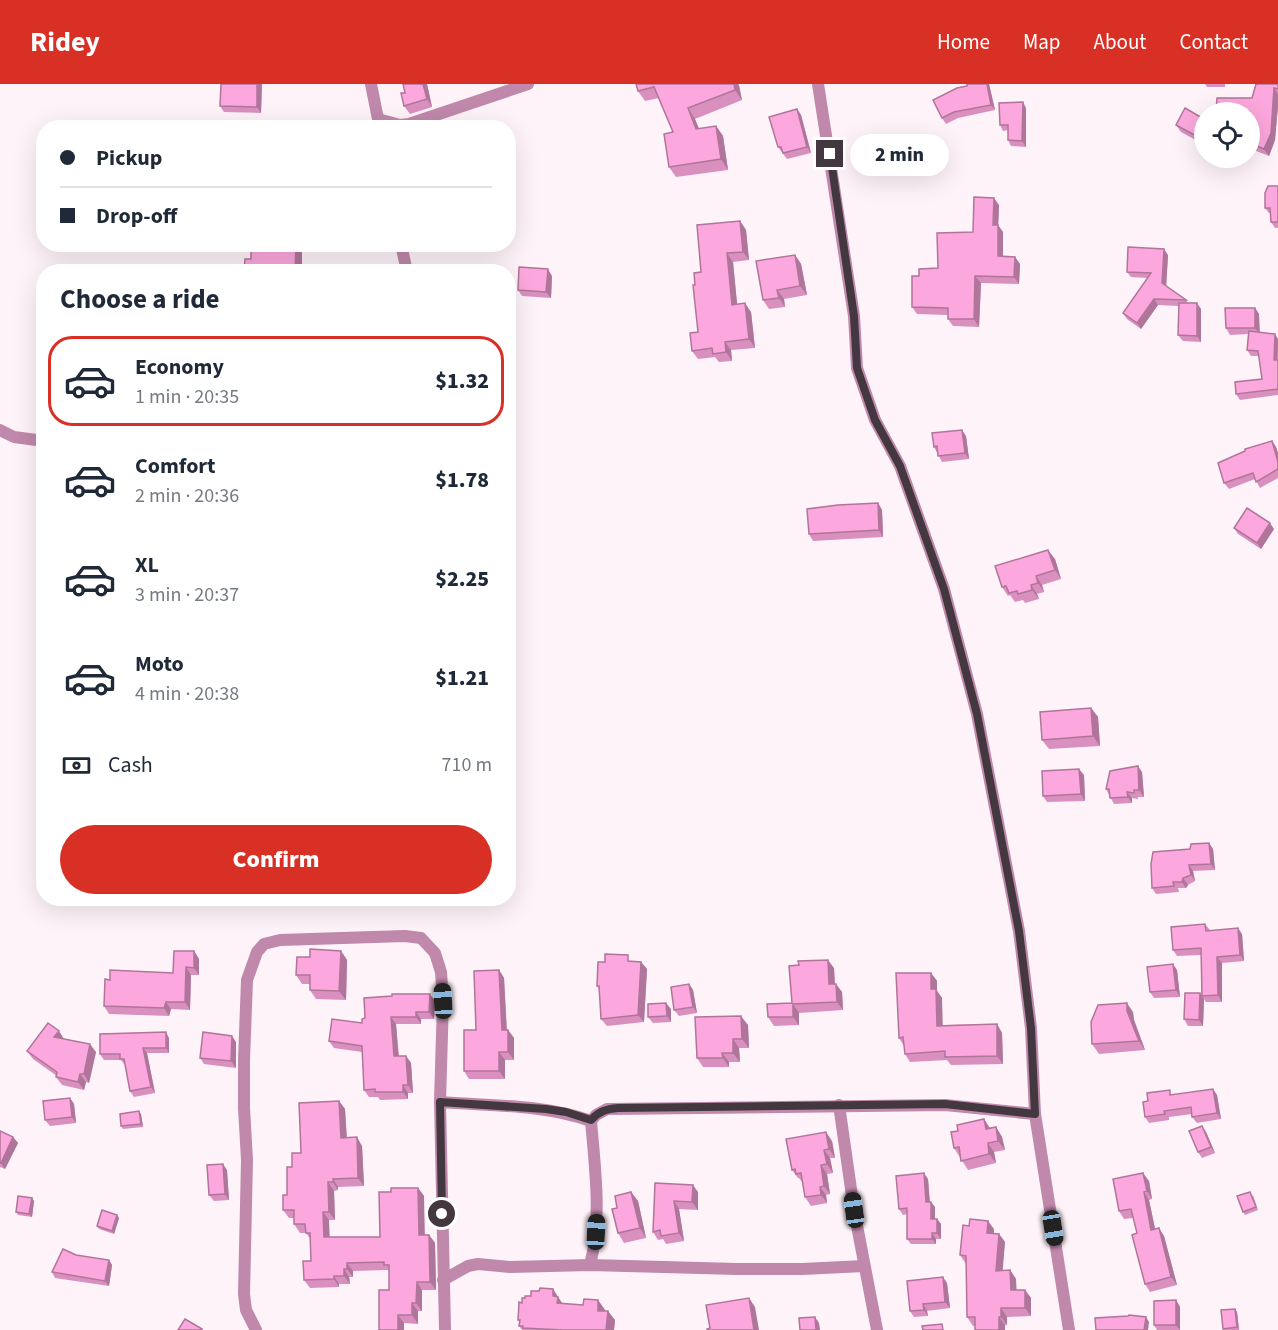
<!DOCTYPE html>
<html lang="en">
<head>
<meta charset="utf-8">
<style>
	:root { --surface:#fff; --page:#f6f6f7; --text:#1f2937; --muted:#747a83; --line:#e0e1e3; --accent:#d93025 }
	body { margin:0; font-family:"Source Sans 3",sans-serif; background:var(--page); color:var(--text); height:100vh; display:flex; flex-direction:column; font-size:22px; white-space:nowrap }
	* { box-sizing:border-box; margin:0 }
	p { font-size:20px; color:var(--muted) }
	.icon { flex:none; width:33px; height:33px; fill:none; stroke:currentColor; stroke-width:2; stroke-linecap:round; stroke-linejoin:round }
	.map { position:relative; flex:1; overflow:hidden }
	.panel { position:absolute; left:36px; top:180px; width:480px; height:642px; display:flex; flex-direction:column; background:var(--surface); border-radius:24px; box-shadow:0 6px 24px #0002 }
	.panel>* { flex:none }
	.hud { position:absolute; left:36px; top:36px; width:480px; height:132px; border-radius:24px; box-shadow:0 6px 24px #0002; display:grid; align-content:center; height:132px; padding:0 24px; background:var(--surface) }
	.fabs { position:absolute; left:1194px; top:18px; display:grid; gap:12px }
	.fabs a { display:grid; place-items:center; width:66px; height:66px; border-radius:50%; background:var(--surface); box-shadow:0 6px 24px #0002; font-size:30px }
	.end { position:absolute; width:27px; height:27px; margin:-14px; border:8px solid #43383f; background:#fff; box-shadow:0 0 0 3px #fff }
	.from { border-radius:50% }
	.bubble { position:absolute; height:42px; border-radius:21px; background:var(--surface); box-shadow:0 6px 24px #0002; font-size:20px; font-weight:800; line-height:42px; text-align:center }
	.car { position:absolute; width:18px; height:36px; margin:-18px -9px; border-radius:8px; box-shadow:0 0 4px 2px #0007; background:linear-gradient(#222 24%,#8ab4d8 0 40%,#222 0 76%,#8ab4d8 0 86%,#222 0) }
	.hud b { display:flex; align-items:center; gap:21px; height:57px; font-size:22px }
	.hud b+b { border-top:2px solid var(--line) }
	.hud i { width:15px; height:15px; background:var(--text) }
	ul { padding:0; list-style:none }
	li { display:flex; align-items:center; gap:18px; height:90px; margin:0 12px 9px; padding:0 12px; border:3px solid transparent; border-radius:24px }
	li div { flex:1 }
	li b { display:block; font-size:22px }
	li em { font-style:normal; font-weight:800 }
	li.on { border-color:var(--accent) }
	li>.icon { width:54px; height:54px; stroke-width:1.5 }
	h2 { padding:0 24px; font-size:27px; line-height:72px }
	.pay { display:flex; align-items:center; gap:15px; height:66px; padding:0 24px; font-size:22px }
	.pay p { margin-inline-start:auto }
	.primary-button { display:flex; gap:12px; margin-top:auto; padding:12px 24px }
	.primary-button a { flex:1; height:69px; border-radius:36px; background:var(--accent); color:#fff; font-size:24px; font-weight:800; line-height:69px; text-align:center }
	header { display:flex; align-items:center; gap:36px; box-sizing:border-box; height:84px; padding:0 30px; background:var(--accent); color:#fff }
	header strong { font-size:28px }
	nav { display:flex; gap:33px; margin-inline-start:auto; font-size:21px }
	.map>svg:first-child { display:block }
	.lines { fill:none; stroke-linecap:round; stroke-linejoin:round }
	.street { stroke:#c088ab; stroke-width:12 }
	.wall { fill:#d990be }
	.shaded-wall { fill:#b0759b }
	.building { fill:#fca7dd; stroke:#b0759b; stroke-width:1.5 }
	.route { stroke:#43383f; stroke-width:8 }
</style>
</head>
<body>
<header>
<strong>Ridey</strong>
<nav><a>Home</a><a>Map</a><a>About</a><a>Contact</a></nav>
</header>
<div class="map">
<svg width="1278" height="1246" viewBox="0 0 1278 1246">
	<rect width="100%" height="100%" fill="#fef3f9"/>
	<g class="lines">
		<g class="street">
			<polyline points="371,0 378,35 400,41 409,40 528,0"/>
			<polyline points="818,0 854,232 857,284 875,336 900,382 944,505 977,630 1019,847 1031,944 1035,1030 1069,1246"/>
			<polyline points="401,160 407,188"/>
			<polyline points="0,346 14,353 44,357"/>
			<path d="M 440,1018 C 491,1022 543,1020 591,1037"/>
			<polyline points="839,1021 854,1126 877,1246"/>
			<path d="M 590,1181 C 602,1135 595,1084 591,1037 L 596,1031 L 607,1025 L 945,1021 L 1035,1030"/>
			<polyline points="443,1196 468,1182 478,1180 510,1183 590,1181 737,1185 802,1185 864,1182"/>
			<polyline points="256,1246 246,1226 244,1210 247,1076 244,1024 244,976 247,896 257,868 264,860 280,856 405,852 421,854 435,869 441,888 443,917 440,1018 445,1246"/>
		</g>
	</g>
	<g class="wall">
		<polygon points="221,0 262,0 261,29 224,28 220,22"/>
		<polygon points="427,0 432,23 410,30 404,22 405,9"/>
		<polygon points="636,0 738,0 742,16 695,35 699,45 716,42 723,52 728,86 676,93 669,83 673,48 659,14 645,17 638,7"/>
		<polygon points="967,0 989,0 995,26 958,34 946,40 942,34 967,2"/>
		<polygon points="1205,0 1225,0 1225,3 1207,3"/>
		<polygon points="1278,0 1278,22 1275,56 1269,72 1251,65 1250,63 1250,28 1252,14"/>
		<polygon points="1026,24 1026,63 1011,62 1008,56 1008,46 1003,47 1000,41"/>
		<polygon points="797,25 801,31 811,69 787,75 778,63"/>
		<polygon points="1204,35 1204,57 1203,60 1181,48 1176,41"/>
		<polygon points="1278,102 1278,144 1275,144 1271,138 1271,129 1269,129 1265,124"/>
		<polygon points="999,121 998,141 1003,148 1003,172 1015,173 1020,180 1019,200 981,199 979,243 953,242 948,235 948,231 917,230 912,223 919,192 938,184"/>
		<polygon points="740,137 746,146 749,176 733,178 737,220 751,228 755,264 731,266 732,277 719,278 715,273 698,275 692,267 698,248 695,201 701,188"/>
		<polygon points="795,171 801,180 807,211 784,215 785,223 769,225 763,216"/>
		<polygon points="1168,171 1166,202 1186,216 1188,219 1201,225 1201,258 1183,257 1178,251 1179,222 1158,221 1141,245 1127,235 1123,229 1148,194 1131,193 1127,188"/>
		<polygon points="552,192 551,214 522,212 518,206"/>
		<polygon points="1255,224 1259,230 1259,248 1278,255 1278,311 1240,316 1236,310 1262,295 1259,272 1251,272 1247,266 1248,250 1230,251 1226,244"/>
		<polygon points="966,352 969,375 942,378 934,363"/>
		<polygon points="1272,357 1276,363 1278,369 1278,394 1260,404 1255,395 1229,405 1224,399"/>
		<polygon points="878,419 882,426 883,453 813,457 809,450"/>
		<polygon points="1234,444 1274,445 1261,465 1238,450"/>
		<polygon points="1055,475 1061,495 1042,501 1044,508 1037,510 1039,515 1025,519 1023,516 1015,518 1010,511 1008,512 1002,503"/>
		<polygon points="1091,624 1098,633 1100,662 1049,665 1042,656"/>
		<polygon points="1142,688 1144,713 1138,713 1138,715 1132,714 1132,719 1114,720 1106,705"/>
		<polygon points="1084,691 1085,717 1047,718 1043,712"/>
		<polygon points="1209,759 1213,765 1215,786 1193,787 1195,797 1188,801 1186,804 1178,804 1179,808 1156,810 1152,804 1190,765"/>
		<polygon points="1205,840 1210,846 1242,850 1244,877 1222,879 1222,918 1206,918 1202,912 1201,871 1177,872 1173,866"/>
		<polygon points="194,867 199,875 199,891 191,891 190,926 171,925 169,932 109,930 104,922 110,896 173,889"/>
		<polygon points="341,867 347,876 346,916 316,915 310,906 310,900 302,900 296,891 310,873"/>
		<polygon points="633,877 641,878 647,885 644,938 607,942 601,935 600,906 597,902 605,878"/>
		<polygon points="834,884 835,900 842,908 843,926 799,929 799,941 774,942 768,933 792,919"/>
		<polygon points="499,886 504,894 507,946 508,946 514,954 514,976 505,976 505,995 469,995 464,987 476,946"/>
		<polygon points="1177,886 1180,913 1154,914 1150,908"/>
		<polygon points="931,889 937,897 937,907 942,914 942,941 997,940 1002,949 1003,980 951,981 947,976 910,978 905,970 904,962 899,954"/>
		<polygon points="689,900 693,906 697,929 679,932 674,926"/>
		<polygon points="1200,909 1204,915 1203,942 1188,942 1184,935"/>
		<polygon points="435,917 434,935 421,935 421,940 396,940 399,972 406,972 411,979 413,1009 408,1009 408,1015 380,1016 378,1013 369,1013 364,1006 362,968 334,964 329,957 362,939 365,934"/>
		<polygon points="671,925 671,938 653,939 648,933"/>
		<polygon points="1133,928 1134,936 1145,966 1099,970 1092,960"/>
		<polygon points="748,941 749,964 739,964 740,978 729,978 729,983 703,983 697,974"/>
		<polygon points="169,954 169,969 147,969 155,1009 134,1013 130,1007 125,980 124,980 121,976 104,976 100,970"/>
		<polygon points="64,955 96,968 89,999 86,998 84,1006 62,1001 56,993 57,992 33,975 27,967"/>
		<polygon points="236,958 236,984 204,980 200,974"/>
		<polygon points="1173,1011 1217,1011 1221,1035 1197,1039 1192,1033 1192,1030 1169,1033 1169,1036 1149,1039 1145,1033"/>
		<polygon points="70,1014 74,1020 76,1039 50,1042 45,1036"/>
		<polygon points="339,1017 345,1025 347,1054 362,1062 364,1102 338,1103 338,1106 334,1107 335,1136 329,1136 329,1153 380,1153 391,1108 418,1104 424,1112 424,1151 429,1151 435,1159 436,1206 422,1206 422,1227 418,1227 418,1240 404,1239 404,1246 389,1206 389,1187 388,1186 353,1187 353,1193 349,1193 350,1200 339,1200 339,1203 310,1204 304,1196 311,1177 311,1156 306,1149 300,1149 294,1140 294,1134 289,1134 283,1126 287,1111 292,1083"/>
		<polygon points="141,1030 143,1043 123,1045 121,1042"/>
		<polygon points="984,1035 990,1044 996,1043 1002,1053 1005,1066 994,1068 996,1079 968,1086 954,1064 958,1047"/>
		<polygon points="0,1047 13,1053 18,1059 5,1085 0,1083"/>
		<polygon points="1206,1048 1215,1069 1202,1074 1198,1068"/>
		<polygon points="832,1057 835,1074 830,1074 833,1089 827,1090 830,1110 826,1111 827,1119 811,1122 805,1113 802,1098 799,1094 798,1094 792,1086"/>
		<polygon points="227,1086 229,1116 214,1117 209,1111"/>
		<polygon points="928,1095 930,1118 935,1123 935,1135 937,1135 941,1140 941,1155 936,1155 936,1160 911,1160 907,1155 907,1130 903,1131 899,1125"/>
		<polygon points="1149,1097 1152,1115 1149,1116 1155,1145 1164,1152 1177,1201 1150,1208 1145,1200 1137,1149 1133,1134 1124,1135 1119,1127"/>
		<polygon points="655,1099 698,1108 698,1126 679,1125 684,1157 666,1160 663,1155 658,1156 653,1148"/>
		<polygon points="631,1108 638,1117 646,1154 624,1159 618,1149 617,1124"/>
		<polygon points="1253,1111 1258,1126 1245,1131 1243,1128"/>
		<polygon points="32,1114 34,1117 32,1133 18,1131 16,1128"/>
		<polygon points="117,1131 119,1134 114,1150 99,1145 97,1142"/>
		<polygon points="994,1145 994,1149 999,1150 1005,1158 1002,1186 1010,1186 1016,1195 1016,1206 1025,1206 1031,1214 1031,1232 1007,1233 1007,1241 1005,1241 1005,1246 973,1242 967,1233 966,1180 960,1171"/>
		<polygon points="76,1171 109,1176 112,1181 109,1202 55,1194 52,1188"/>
		<polygon points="947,1199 950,1224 927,1227 928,1232 914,1233 910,1227"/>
		<polygon points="553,1205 562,1220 583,1221 598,1216 605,1226 605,1227 615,1236 614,1246 522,1246 519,1242 520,1239 518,1236 522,1219 525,1214 539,1207"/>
		<polygon points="1176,1216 1180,1223 1180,1246 1157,1246 1154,1241"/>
		<polygon points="1235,1225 1237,1228 1239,1246 1224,1246 1223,1245"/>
	</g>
	<g class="shaded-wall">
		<polygon points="257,0 262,0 261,29 257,23"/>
		<polygon points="423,0 427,0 432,23 427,15"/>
		<polygon points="734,0 738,0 739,1 742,16 735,6"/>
		<polygon points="987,0 989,0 995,26 991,21"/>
		<polygon points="1274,4 1278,10 1278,22 1275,56 1269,72 1264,65"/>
		<polygon points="1023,18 1026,24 1026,63 1022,57"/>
		<polygon points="688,24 695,35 703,55 696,45"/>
		<polygon points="797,25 801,31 811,69 807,63"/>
		<polygon points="716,42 723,52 728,86 721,75"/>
		<polygon points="1200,50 1204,57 1203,60 1198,53"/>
		<polygon points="994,114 999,121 998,148 993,141"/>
		<polygon points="740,137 746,146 749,176 743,168"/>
		<polygon points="998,141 1003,148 1003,179 998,172"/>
		<polygon points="296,160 299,160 302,166 302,188 295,188"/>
		<polygon points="1164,165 1168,171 1166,205 1162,199"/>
		<polygon points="727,169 733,178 738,229 732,221"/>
		<polygon points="795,171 801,180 807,211 800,202"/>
		<polygon points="1015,173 1020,180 1019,200 1014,193"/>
		<polygon points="548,185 552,192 551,214 546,208"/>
		<polygon points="975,192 981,199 979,243 974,235"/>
		<polygon points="777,206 784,215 785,223 779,214"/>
		<polygon points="1154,215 1158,221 1141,245 1137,239"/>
		<polygon points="745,219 751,228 755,264 749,255"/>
		<polygon points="1197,219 1201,225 1201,258 1197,252"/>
		<polygon points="1255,224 1259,230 1260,250 1255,244"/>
		<polygon points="1275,250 1278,255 1277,282 1274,276"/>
		<polygon points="725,258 731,266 732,277 726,268"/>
		<polygon points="962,346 966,352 969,375 965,369"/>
		<polygon points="1272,357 1276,363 1278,369 1278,378"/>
		<polygon points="878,419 882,426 883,453 879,446"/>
		<polygon points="1270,439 1274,445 1261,465 1257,459"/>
		<polygon points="1048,466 1055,475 1061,495 1055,486"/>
		<polygon points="1036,492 1042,501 1044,508 1038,499"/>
		<polygon points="1031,501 1037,510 1039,515 1032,506"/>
		<polygon points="1091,624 1098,633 1100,662 1093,652"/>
		<polygon points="1138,682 1142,688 1144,713 1139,706"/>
		<polygon points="1079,685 1084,691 1085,717 1081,710"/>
		<polygon points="1127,708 1132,714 1132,719 1128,713"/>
		<polygon points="1209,759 1213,765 1215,786 1211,780"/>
		<polygon points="1189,781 1193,787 1195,797 1191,791"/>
		<polygon points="1183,794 1188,801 1186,804 1182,798"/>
		<polygon points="1238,844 1242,850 1244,877 1240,871"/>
		<polygon points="194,867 199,875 199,891 194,884"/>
		<polygon points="341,867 347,876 346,916 339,907"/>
		<polygon points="1217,873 1222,879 1222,918 1218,911"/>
		<polygon points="828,876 834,884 835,908 829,900"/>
		<polygon points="641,878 647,885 644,938 638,931"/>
		<polygon points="1173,880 1177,886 1180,913 1176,906"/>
		<polygon points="186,883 191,891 190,926 185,918"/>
		<polygon points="499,886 504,894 507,954 502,946"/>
		<polygon points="931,889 937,897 937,907 942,914 943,950 937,942 931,905"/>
		<polygon points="689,900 693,906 697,929 693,923"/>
		<polygon points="836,900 842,908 843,926 837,918"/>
		<polygon points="1200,909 1204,915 1203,942 1199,936"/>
		<polygon points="430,910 435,917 434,935 429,928"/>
		<polygon points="166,918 171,925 169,932 164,924"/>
		<polygon points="666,919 671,925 671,938 667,932"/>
		<polygon points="1127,919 1133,928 1134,936 1145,966 1139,957 1127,927"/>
		<polygon points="793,920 799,929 799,941 793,933"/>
		<polygon points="416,928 421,935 421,940 416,933"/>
		<polygon points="741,932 748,941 749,964 742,955"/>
		<polygon points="391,933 396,940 399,979 394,972"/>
		<polygon points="997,940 1002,949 1003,980 997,972"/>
		<polygon points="508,946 514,954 514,976 508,968"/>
		<polygon points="59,947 64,955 54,953"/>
		<polygon points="166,948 169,954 169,969 166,964"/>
		<polygon points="232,952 236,958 236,984 231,977"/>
		<polygon points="733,955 739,964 740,978 733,969"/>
		<polygon points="90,960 96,968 89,999 84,990"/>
		<polygon points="143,964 147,969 155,1009 151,1003"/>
		<polygon points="499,968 505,976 505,995 499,987"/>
		<polygon points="722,969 729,978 729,983 723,974"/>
		<polygon points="406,972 411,979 413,1009 408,1001"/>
		<polygon points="80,990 86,998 84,1006 78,998"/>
		<polygon points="403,1001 408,1009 408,1015 403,1008"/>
		<polygon points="1213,1005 1217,1011 1221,1035 1217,1029"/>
		<polygon points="70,1014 74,1020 76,1039 72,1033"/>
		<polygon points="339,1017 345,1025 347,1062 341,1054"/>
		<polygon points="139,1027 141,1030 143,1043 141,1040"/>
		<polygon points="984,1035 990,1045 986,1045"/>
		<polygon points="1202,1042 1206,1048 1215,1069 1211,1063"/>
		<polygon points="996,1043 1002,1053 1005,1066 998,1057"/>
		<polygon points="826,1048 832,1057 835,1074 829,1065"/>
		<polygon points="13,1053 18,1059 5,1085 1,1079"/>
		<polygon points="357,1053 362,1062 364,1102 358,1094"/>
		<polygon points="988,1059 994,1068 996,1079 989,1070"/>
		<polygon points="824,1066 830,1074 833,1089 827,1080"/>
		<polygon points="223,1080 227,1086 229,1116 225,1110"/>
		<polygon points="821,1081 827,1090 830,1110 824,1102"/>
		<polygon points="924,1089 928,1095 930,1123 926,1118"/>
		<polygon points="1143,1089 1149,1097 1152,1115 1147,1107"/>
		<polygon points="333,1095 338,1103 338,1106 333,1098"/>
		<polygon points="328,1098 334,1107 335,1136 329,1128"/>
		<polygon points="693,1101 698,1108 698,1126 692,1118"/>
		<polygon points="820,1103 826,1111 827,1119 821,1111"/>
		<polygon points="418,1104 424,1112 425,1159 419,1151"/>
		<polygon points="631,1108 638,1117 646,1154 640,1144"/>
		<polygon points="1144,1108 1149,1116 1157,1154 1151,1146"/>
		<polygon points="32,1114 34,1117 32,1133 29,1130"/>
		<polygon points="674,1117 679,1125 684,1157 679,1149"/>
		<polygon points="931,1118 935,1123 935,1140 931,1135"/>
		<polygon points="323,1128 329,1136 330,1161 324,1153"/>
		<polygon points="117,1131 119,1134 114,1150 112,1147"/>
		<polygon points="937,1135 941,1140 941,1155 937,1149"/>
		<polygon points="988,1137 994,1145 993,1157 987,1149"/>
		<polygon points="1159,1144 1164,1152 1177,1201 1171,1193"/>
		<polygon points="932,1149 936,1155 936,1160 932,1155"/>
		<polygon points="999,1150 1005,1158 1002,1195 996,1187"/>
		<polygon points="429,1151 435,1159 436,1206 430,1198"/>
		<polygon points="109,1176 112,1181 109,1202 105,1197"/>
		<polygon points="347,1179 353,1187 353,1193 347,1185"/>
		<polygon points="344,1185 349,1193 350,1200 344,1192"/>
		<polygon points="1010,1186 1016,1195 1017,1214 1011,1206"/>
		<polygon points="334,1192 339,1200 339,1203 334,1195"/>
		<polygon points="943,1193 947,1199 950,1224 945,1218"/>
		<polygon points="417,1198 422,1206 422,1227 416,1219"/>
		<polygon points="553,1205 564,1222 564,1228 553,1212"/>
		<polygon points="1025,1206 1031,1214 1031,1232 1025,1224"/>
		<polygon points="749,1214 755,1223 759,1246 754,1246"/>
		<polygon points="598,1216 605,1226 604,1236 598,1227"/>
		<polygon points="1176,1216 1180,1223 1180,1246 1176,1241"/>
		<polygon points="412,1219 418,1227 418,1240 412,1231"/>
		<polygon points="923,1220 927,1227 928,1232 924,1226"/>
		<polygon points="1001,1224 1007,1233 1007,1241 1001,1233"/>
		<polygon points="1235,1225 1237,1228 1239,1246 1237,1243"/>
		<polygon points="608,1227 615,1236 614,1246 606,1246"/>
		<polygon points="398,1231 404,1239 404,1246 398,1246"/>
		<polygon points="815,1233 819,1239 820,1246 816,1246"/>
		<polygon points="999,1233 1005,1241 1005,1246 999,1246"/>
		<polygon points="1146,1233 1149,1238 1148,1246 1144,1246"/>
	</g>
	<g class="building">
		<polygon points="221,0 257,0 257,23 220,22"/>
		<polygon points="403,0 423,0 427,15 404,22 401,9 405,9"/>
		<polygon points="636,0 734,0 735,6 688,24 696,45 716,42 721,75 669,83 664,50 673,48 654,3 638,7"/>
		<polygon points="967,0 987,0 991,21 954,28 942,34 933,16 957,4 967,2"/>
		<polygon points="1256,0 1278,0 1278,5 1274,4 1271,49 1264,65 1250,59 1250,28 1216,28 1217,14 1252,14"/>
		<polygon points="1023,18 1022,57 1008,56 1008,41 1000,41 999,19"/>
		<polygon points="1185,24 1204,35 1204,50 1200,50 1198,53 1176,41"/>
		<polygon points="797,25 807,63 783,69 781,63 778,63 769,33"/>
		<polygon points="1268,102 1278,102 1278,138 1271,138 1270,124 1265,124 1265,109"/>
		<polygon points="974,113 994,114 993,141 998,141 998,172 1015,173 1014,193 975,192 974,235 948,235 948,224 912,223 912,192 919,192 919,185 938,184 937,149 973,148"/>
		<polygon points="740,137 743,168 727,169 732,221 745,219 749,255 725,258 726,268 713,270 712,264 692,267 690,249 698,248 693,201 695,201 694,189 701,188 697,141"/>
		<polygon points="251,160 296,160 295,188 244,187 245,175 251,175"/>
		<polygon points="1128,163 1164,165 1162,199 1186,216 1154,215 1137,239 1123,229 1151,189 1127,188"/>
		<polygon points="795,171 800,202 777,206 779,214 763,216 756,177"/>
		<polygon points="519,183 548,185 546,208 518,206"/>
		<polygon points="1179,219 1197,219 1197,252 1178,251"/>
		<polygon points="1225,224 1255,224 1255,244 1226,244"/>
		<polygon points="1249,247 1275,250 1274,276 1278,276 1278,305 1236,310 1235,298 1262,295 1258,267 1247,266"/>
		<polygon points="962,346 965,369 938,372 937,362 934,363 932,349"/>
		<polygon points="1272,357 1278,378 1278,385 1256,398 1253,389 1224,399 1218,379 1245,367 1245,365"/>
		<polygon points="878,419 879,446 809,450 807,425 838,421"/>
		<polygon points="1247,424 1270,439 1257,459 1234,444"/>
		<polygon points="1048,466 1055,486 1036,492 1038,499 1031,501 1032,506 1018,510 1017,507 1009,509 1006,502 1002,503 995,482"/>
		<polygon points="1091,624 1093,652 1042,656 1040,628"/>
		<polygon points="1138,682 1139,706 1134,706 1134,709 1127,708 1128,713 1110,714 1109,705 1106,705 1110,687"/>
		<polygon points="1079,685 1081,710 1043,712 1042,687"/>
		<polygon points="1209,759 1211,780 1189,781 1191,791 1183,794 1182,798 1173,798 1174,802 1152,804 1151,780 1153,768 1190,765 1191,760"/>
		<polygon points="1205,840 1206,847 1238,844 1240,871 1217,873 1218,911 1202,912 1201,864 1173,866 1171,843"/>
		<polygon points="310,865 341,867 339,907 310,906 310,891 296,891 297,873 310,873"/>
		<polygon points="174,867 194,867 194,884 186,883 185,918 166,918 164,924 104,922 105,895 110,896 110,886 173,889"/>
		<polygon points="605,870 628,871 628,877 641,878 638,931 601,935 599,902 597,902 598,878 605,878"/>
		<polygon points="828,876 829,900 836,900 837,918 793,920 793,933 768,933 767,920 792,919 789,882 799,881 798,877"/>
		<polygon points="1173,880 1176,906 1150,908 1147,883"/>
		<polygon points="499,886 502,946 508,946 508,968 499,968 499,987 464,987 464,946 476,946 474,887"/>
		<polygon points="896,889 931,889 931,905 936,905 937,942 997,940 997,972 945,973 945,967 905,970 903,953 899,954"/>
		<polygon points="689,900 693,923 674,926 671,903"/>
		<polygon points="1185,909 1200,909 1199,936 1184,935"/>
		<polygon points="392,910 430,910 429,928 416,928 416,933 391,933 394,972 406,972 408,1001 403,1001 403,1008 375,1008 375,1005 364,1006 362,962 329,957 332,935 362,939 362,935 365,934 364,914 392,912"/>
		<polygon points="666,919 667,932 648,933 648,920"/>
		<polygon points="1127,919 1127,927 1139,957 1092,960 1091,938 1098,921"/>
		<polygon points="741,932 742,955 733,955 733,969 722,969 723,974 697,974 695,933"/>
		<polygon points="48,939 59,947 54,953 90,960 84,990 80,990 78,998 56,993 57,988 27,967"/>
		<polygon points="166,948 166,964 143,964 151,1003 130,1007 124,975 120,975 120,970 100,970 100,950"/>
		<polygon points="203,948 232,952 231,977 200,974"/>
		<polygon points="1213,1005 1217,1029 1192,1033 1191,1023 1164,1027 1165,1030 1145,1033 1143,1018 1148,1017 1147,1009 1170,1006 1170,1011"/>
		<polygon points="70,1014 72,1033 45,1036 43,1017"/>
		<polygon points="339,1017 341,1054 357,1053 358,1094 333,1095 333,1098 328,1098 329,1128 323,1128 324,1153 380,1153 379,1108 391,1108 391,1104 418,1104 419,1151 429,1151 430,1198 417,1198 416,1219 412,1219 412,1231 398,1231 398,1246 379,1246 379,1206 389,1206 389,1181 384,1181 384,1178 347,1179 347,1185 344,1185 344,1192 334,1192 334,1195 304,1196 303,1177 311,1177 310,1149 306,1149 305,1140 294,1140 294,1126 283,1126 283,1111 287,1111 287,1083 292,1083 292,1069 301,1069 299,1019"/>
		<polygon points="139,1027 141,1040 121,1042 120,1030"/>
		<polygon points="984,1035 986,1045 996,1043 998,1057 988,1059 989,1070 961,1077 959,1063 954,1064 951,1048 958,1047 957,1041"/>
		<polygon points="1202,1042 1211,1063 1198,1068 1189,1047"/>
		<polygon points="0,1047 13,1053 1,1079 0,1079"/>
		<polygon points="826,1048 829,1065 824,1066 827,1080 821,1081 824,1102 820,1103 821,1111 805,1113 801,1089 796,1090 795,1085 792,1086 786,1055"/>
		<polygon points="223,1080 225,1110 209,1111 207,1081"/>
		<polygon points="924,1089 926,1118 931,1118 931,1135 937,1135 937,1149 932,1149 932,1155 907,1155 907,1124 899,1125 896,1092"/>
		<polygon points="1143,1089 1147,1107 1144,1108 1151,1146 1159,1144 1171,1193 1145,1200 1132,1151 1137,1149 1131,1125 1119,1127 1113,1095"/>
		<polygon points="655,1099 693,1101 692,1118 674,1117 679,1149 661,1152 660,1146 653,1148"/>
		<polygon points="631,1108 640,1144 618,1149 612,1125 617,1124 615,1112"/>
		<polygon points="1250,1108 1256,1123 1243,1128 1237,1112"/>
		<polygon points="18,1112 32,1114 29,1130 16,1128"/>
		<polygon points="102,1126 117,1131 112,1147 97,1142"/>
		<polygon points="970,1135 988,1137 987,1149 999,1150 996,1187 1010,1186 1011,1206 1025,1206 1025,1224 1001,1224 1001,1233 999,1233 999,1246 975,1246 975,1233 967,1233 966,1172 960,1171 963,1141 969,1142"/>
		<polygon points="63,1165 76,1171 109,1176 105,1197 52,1188"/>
		<polygon points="943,1193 945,1218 923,1220 924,1226 910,1227 907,1197"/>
		<polygon points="540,1204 553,1205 553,1212 558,1213 557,1219 583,1221 584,1215 598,1216 598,1227 608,1227 606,1246 563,1246 523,1244 523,1242 519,1242 520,1236 518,1236 519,1218 522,1219 522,1214 525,1214 525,1212 531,1212 531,1207 539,1207"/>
		<polygon points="749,1214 754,1246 707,1246 707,1245 710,1244 706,1221"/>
		<polygon points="1176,1216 1176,1241 1154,1241 1154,1217"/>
		<polygon points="1235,1225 1237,1243 1223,1245 1221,1226"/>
		<polygon points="1129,1231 1146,1233 1144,1246 1096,1246 1095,1234 1128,1232"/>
		<polygon points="815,1233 816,1246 800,1246 799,1234"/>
		<polygon points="185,1235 202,1245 202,1246 178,1246"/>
		<polygon points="942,1240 943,1246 923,1246 922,1242"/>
	</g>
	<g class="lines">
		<path class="route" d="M 442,1130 L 440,1018 L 546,1025 L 566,1028 L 591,1036 C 599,1027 607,1025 618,1024 L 945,1020 L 1035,1030 L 1031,944 L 1019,847 L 977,630 L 944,505 L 900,382 L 875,336 L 857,284 L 854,232 L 830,70"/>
	</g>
</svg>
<div class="fabs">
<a><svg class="icon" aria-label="locate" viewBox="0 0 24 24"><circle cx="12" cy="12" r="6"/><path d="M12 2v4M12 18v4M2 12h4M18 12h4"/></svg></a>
</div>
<i class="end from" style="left:442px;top:1130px"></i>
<i class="end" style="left:830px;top:70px"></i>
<div class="bubble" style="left:850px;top:50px;width:99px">2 min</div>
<i class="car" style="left:443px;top:917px;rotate:357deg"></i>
<i class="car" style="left:854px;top:1126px;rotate:352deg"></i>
<i class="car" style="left:1053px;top:1144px;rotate:171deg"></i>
<i class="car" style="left:596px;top:1148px;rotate:3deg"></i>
<div class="hud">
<b><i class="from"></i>Pickup</b>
<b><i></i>Drop-off</b>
</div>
<section class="panel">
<h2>Choose a ride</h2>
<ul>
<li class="on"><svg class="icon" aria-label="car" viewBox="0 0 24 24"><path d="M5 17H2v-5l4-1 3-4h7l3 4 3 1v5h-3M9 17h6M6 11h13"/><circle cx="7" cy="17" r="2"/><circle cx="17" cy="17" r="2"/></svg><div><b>Economy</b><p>1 min · 20:35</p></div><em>$1.32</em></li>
<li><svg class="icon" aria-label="car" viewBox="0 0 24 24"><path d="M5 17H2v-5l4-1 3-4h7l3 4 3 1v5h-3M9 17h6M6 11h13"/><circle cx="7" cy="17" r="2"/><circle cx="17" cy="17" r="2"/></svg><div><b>Comfort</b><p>2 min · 20:36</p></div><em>$1.78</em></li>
<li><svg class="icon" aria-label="car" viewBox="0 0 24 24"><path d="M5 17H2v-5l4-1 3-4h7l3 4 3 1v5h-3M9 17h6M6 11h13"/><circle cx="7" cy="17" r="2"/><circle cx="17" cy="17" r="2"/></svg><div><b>XL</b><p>3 min · 20:37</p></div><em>$2.25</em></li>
<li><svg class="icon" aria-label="car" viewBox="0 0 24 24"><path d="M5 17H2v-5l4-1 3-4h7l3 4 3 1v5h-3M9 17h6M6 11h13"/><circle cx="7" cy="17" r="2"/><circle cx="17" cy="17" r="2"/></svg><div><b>Moto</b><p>4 min · 20:38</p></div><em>$1.21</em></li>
</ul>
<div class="pay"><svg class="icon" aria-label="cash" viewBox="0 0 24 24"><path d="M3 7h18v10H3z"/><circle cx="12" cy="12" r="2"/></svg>Cash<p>710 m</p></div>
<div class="primary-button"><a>Confirm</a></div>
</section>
</div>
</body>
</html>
